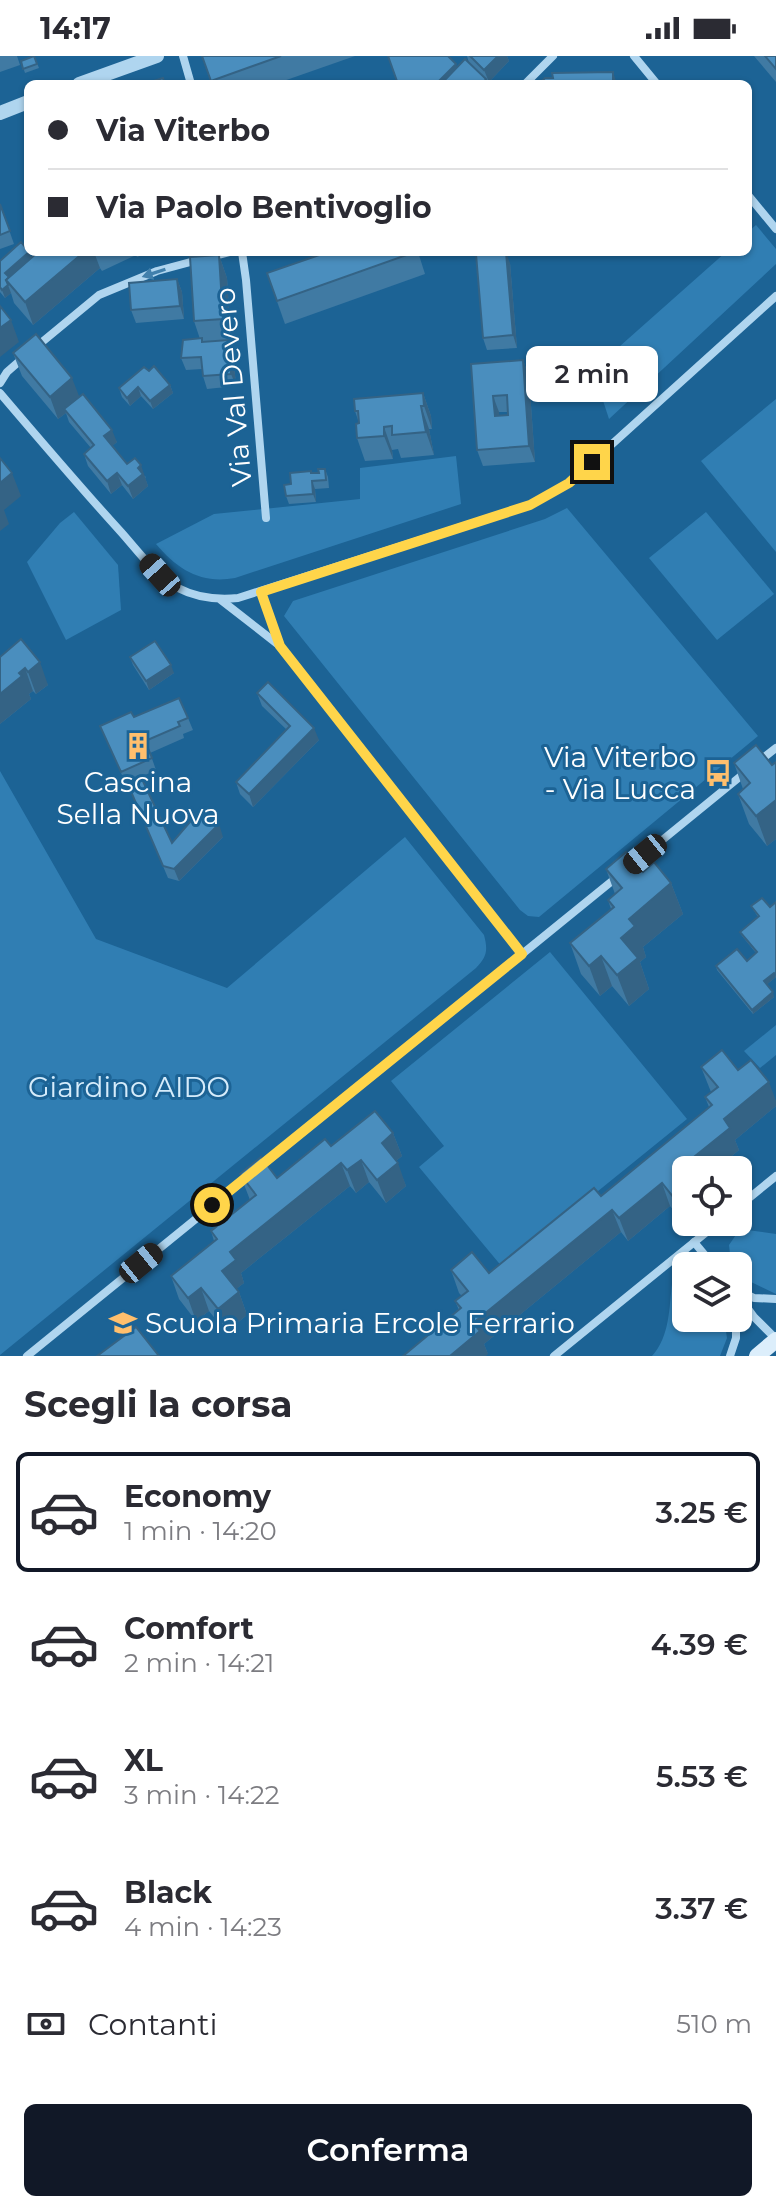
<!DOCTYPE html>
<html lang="it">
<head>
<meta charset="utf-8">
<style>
	:root { --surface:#fff; --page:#f2f2f3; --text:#2b2b33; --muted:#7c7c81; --line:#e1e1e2; --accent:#111827 }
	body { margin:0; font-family:Montserrat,sans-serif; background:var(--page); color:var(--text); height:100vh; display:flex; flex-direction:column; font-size:30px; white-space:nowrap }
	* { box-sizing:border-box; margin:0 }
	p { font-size:26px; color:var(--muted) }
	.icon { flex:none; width:44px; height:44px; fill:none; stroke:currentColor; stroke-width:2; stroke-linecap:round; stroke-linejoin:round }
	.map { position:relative; height:1300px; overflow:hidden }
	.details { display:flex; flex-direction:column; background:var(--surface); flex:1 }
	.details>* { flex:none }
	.banner { position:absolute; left:24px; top:24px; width:728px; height:176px; border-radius:12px; box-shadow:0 2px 6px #0004; display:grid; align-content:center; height:176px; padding:0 24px; background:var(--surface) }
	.fabs { position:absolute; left:672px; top:1100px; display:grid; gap:16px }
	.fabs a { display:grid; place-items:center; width:80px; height:80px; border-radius:12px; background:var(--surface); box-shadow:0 2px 6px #0004; font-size:40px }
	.end { position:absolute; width:36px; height:36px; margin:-18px; border:10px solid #ffd54a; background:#111; box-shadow:0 0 0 4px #111 }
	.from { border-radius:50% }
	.bubble { position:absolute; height:56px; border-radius:12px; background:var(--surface); box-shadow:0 2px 6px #0004; font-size:26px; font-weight:600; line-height:56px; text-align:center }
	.car { position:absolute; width:24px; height:48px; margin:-24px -12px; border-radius:10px; box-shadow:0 0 6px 2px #0007; background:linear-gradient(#222 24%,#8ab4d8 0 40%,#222 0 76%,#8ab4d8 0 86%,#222 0) }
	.banner b { display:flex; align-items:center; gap:28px; height:76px; font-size:30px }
	.banner b+b { border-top:2px solid var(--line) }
	.banner i { width:20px; height:20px; background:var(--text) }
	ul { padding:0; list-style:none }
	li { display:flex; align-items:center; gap:24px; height:120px; margin:0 16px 12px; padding:0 8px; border:4px solid transparent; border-radius:12px }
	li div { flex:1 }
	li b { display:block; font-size:30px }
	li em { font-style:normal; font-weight:600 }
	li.active { border-color:var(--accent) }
	li>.icon { width:72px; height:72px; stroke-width:1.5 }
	h2 { padding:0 24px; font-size:36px; line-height:96px }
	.pay { display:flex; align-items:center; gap:20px; height:88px; padding:0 24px; font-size:30px }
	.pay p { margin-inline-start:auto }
	.button { display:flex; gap:16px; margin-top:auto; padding:16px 24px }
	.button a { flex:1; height:92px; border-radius:12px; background:var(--accent); color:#fff; font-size:32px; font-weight:600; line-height:92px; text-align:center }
	.status { display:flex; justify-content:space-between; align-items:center; height:56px; padding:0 40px; background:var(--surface); direction:ltr }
	.status svg { height:22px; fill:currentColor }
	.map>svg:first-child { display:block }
	.green { fill:#307eb3 }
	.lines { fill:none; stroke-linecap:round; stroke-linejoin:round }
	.minor { stroke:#afd5ef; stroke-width:8 }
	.tertiary { stroke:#afd5ef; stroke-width:14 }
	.secondary { stroke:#dceefb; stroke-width:16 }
	.wall { fill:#407aa3; fill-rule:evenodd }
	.shaded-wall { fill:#346385 }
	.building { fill:#4a8ebe; stroke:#346385; stroke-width:2; fill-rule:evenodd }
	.oneway { fill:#4180ac }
	.route { stroke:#ffd54a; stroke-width:10 }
	.labels { text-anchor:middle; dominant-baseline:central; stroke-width:6; stroke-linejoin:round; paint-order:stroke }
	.street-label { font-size:28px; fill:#fff; stroke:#1c6395 }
	.poi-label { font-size:28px; fill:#fff; stroke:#1c6395; text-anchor:end }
	.park-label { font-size:28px; fill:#d6ecfb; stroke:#1c6395 }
</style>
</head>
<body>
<div class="status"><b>14:17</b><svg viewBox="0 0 49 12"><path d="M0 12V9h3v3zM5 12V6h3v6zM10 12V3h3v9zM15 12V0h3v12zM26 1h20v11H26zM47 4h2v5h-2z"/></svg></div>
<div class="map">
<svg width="776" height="1300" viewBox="0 0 776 1300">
	<rect width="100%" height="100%" fill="#1c6395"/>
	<g class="green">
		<polygon points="756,169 776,193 776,208 609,363 593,314 726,196 748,196 748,176"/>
		<polygon points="776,343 776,496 701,405"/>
		<path d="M 456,400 L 461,448 L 235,522 C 201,528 178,514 156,488 L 214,458 L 360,443 L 360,412 Z"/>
		<polygon points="567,452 758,680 539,861 528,860 520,854 284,560 293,545 545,463"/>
		<polygon points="74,456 118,509 121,554 66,584 27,506 60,467"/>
		<polygon points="706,456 774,538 717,584 649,502"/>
		<path d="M 0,715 L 96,883 L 227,932 L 405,781 L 484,879 C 488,894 487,901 476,912 L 0,1299 Z"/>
		<polygon points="550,896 687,1063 503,1212 419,1111 444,1090 391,1025"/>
		<polygon points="776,969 776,999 760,1012 744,995"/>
		<polygon points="740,1173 776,1178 776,1238 751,1226 738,1214 738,1210 731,1207 729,1189"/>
		<path d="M 686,1221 L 686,1262 L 724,1262 L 727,1282 L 720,1300 L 652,1300 C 670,1280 669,1252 672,1228 Z"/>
	</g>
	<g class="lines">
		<g class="minor">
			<polyline points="183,0 191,28"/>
			<polyline points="634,0 657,28"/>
			<polyline points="525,28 553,0"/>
			<polyline points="748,139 776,173"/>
			<polyline points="242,196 246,224 266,462"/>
			<polyline points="211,201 230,196"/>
			<polyline points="36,291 99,239 157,215 198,204"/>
			<polyline points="0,327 7,316 23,302"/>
			<path d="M 0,337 C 40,384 80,431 121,476 C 138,495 155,519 178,532 C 197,542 217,544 238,542 L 530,449 L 569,427 L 776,240"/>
			<polyline points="261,536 280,589"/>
			<polyline points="221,544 280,590 522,898"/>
			<polyline points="758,706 776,692"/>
			<polyline points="628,812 747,715"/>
			<polyline points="738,1151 776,1120"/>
			<polyline points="694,1186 714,1210"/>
			<polyline points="738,1234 754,1242 776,1243"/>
			<polyline points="738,1239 754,1261 776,1283"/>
			<polyline points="27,1300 617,821"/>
			<polyline points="554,1300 719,1166"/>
			<polyline points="730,1300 736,1282 736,1262"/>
		</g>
		<g class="tertiary">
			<polyline points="79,28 157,0"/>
			<polyline points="0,57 28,46"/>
		</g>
		<polyline class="secondary" points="757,1300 776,1284"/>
	</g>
	<g class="wall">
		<polygon points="0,0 17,0 20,9 0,16"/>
		<polygon points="34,0 39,12 25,17 21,5"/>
		<polygon points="202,0 355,0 275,28 212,28"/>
		<polygon points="467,0 507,0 509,5 489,26 487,25 488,28 457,11 469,7"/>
		<polygon points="754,0 776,0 776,26"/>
		<polygon points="0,148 14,188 0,193"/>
		<polygon points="29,196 31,202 38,196 150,196 137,201 136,199 102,215 100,212 33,269 14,247 11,237 5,242 0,236 0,205"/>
		<polygon points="328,196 418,196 425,218 285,268 267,217"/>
		<polygon points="219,199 227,222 231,286 229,286 233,296 236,330 207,333 203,320 202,313 186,314 181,302 200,283 194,265"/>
		<polygon points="510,207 517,292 487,294 483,282"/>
		<polygon points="177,223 182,236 184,263 136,267 131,254"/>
		<polygon points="13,297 79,341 117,386 112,390 127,408 146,421 145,422 148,430 133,443 122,429 111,438 88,410 84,398 91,392 69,366 66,357 58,363 22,320"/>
		<path d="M 523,304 L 529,321 L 535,406 L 483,410 L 477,394 L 471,308 ZM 499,356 L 508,356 L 508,359 L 499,360 Z"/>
		<polygon points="149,315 170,329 173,337 153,353 141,340 130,350 122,341 119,332"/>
		<polygon points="423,337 431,360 432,373 429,373 434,399 401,402 398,393 392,394 393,403 365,405 357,382 359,367 355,355"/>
		<polygon points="325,413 328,421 329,432 315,433 316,446 289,448 286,440 291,428 312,417 319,417"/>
		<polygon points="21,583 48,629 36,638 33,635 29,638 31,643 0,668"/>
		<polygon points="130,601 174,617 149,634 133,609"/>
		<polygon points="257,637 319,684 253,751 240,738 236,726 287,674 262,650"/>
		<polygon points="134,661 188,662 193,674 183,678 184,682 150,697 156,714 141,721 172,787 223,781 179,825 168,822 128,727 126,728 100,670"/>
		<polygon points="776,706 776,783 767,790 749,768 738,738 743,733 734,707 772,709"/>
		<polygon points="606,813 643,816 671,827 683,858 643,891 646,901 640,906 649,933 629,950 612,930 600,940 581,918 570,887 611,853 608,844 615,838"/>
		<polygon points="776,846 776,921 766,929 774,941 753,958 717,914 716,910 747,905 756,897 742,880 740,876 758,861 751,850 770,851"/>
		<polygon points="701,1011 738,1014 776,1045 776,1050 735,1084 739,1094 715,1114 686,1114 687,1170 670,1150 628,1185 621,1176 484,1288 488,1298 459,1254 455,1245 462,1240 459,1237 451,1214 489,1217 601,1140 709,1051 705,1041 711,1036"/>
		<polygon points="393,1077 402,1100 396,1105 406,1130 386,1147 369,1126 356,1137 350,1130 241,1217 244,1227 236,1233 239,1236 247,1259 226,1276 209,1255 196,1265 179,1243 171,1220 214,1185 211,1175 250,1144 240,1118 277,1122 331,1090"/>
	</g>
	<g class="shaded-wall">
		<polygon points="498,0 507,0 509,5 489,26 484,14"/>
		<polygon points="456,8 462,24 458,28 436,28"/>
		<polygon points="613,16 617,28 613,28"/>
		<polygon points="29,196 33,205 8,226 5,217"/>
		<polygon points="84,196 94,196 100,212 33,269 25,246"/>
		<polygon points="506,196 510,207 517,292 513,279"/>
		<polygon points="219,199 227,222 231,286 223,263"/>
		<polygon points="177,223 182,236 184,263 180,250"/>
		<polygon points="8,229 11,237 5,242 2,234"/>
		<polygon points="11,264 19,286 0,301 0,272"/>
		<polygon points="229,284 233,296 236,330 231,318"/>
		<polygon points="523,304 529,321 535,406 529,390"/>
		<polygon points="72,322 81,345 64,353 66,357 58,363 50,341"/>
		<polygon points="170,329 173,337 153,353 150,345"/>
		<polygon points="138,331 141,340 130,350 127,342"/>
		<polygon points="423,337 431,360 432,373 424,350"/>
		<polygon points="493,340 499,356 501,376 495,360"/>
		<polygon points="421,350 429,373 434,399 426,376"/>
		<polygon points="384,371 392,394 393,403 384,380"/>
		<polygon points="112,374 117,386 109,393 104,380"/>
		<polygon points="141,409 148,430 133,443 128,430 138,412"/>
		<polygon points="12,417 21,440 4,454 9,468 0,475 0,427"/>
		<polygon points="117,417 122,429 111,438 107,425"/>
		<polygon points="312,425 315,433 316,446 313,438"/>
		<polygon points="40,606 48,629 36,638 28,616"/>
		<polygon points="171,609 174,617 149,634 146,625"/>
		<polygon points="25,612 33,635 29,638 31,643 0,668 0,638"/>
		<polygon points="314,672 319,684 253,751 249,738"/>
		<polygon points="776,744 776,783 767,790 756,760"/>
		<polygon points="219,768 223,781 179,825 174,813"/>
		<polygon points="671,827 683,858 643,891 646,901 640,906 649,933 629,950 617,919 621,882 629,863"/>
		<polygon points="601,900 612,930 600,940 589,910"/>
		<polygon points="774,917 776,921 765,930 764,925"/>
		<polygon points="773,936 774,941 753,958 752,954"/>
		<polygon points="769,1026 776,1045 776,1050 735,1084 739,1094 715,1114 686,1114 684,1109 724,1063"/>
		<polygon points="393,1077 402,1100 390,1110 382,1087"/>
		<polygon points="361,1104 369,1126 356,1137 347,1114"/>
		<polygon points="341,1107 350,1130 241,1217 244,1227 230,1238 222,1215 230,1196"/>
		<polygon points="398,1107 406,1130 386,1147 377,1124"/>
		<polygon points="662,1127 670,1150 628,1185 619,1162"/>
		<polygon points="686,1141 686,1166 691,1166 687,1170 678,1147"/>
		<polygon points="612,1154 621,1176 484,1288 488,1298 486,1300 450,1300 473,1267"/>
		<polygon points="201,1232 209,1255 196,1265 188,1242"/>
		<polygon points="239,1236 247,1259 226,1276 218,1253"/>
	</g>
	<g class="building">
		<polygon points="34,0 37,8 23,13 21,5"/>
		<polygon points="202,0 281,0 211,25"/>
		<polygon points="388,0 448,0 456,8 436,28 398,28"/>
		<polygon points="470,0 498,0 484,14"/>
		<polygon points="765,0 776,0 776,13"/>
		<polygon points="465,3 486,23 482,28 441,28"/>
		<polygon points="613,16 613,28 539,28 545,22 553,22 552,17"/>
		<polygon points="163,22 165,28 144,28"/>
		<polygon points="0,148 10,175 0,179"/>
		<polygon points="21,186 29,196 5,217 9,221 6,224 8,229 2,234 0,231 0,205"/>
		<polygon points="38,196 84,196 25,246 6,224"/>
		<polygon points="328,196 415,196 277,245 267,217"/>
		<polygon points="494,196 506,196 513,279 483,282 476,198"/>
		<polygon points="219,199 223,263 194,265 190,201"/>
		<polygon points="177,223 180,250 131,254 129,227"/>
		<polygon points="0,250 11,264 0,272"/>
		<polygon points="36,278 72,322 50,341 13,297"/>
		<polygon points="202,282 202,286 229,284 231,318 203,320 201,301 181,302 183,284"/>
		<path d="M 523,304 L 529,390 L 477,394 L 471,308 ZM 507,339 L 508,359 L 495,360 L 493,340 Z"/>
		<polygon points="154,310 170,329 150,345 138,331 127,342 119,332 144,311 149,315"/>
		<polygon points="423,337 424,350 421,350 426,376 392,379 392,370 384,371 384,380 357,382 356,368 359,367 358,355 355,355 354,343"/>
		<polygon points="83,338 112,374 104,380 127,408 135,402 141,409 138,412 143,418 128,430 117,417 107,425 84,398 94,389 64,353"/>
		<polygon points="0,402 12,417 0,427"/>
		<polygon points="318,413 325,413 326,424 312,425 313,438 286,440 284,429 291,428 290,417 311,415 311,417 319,417"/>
		<polygon points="21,583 40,606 28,616 25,612 19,617 22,620 0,638 0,601"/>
		<polygon points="155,585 171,609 146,625 130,601"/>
		<polygon points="268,626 314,672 249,738 236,726 290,670 257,637"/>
		<polygon points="179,642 188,662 178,666 180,670 145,685 152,702 121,716 100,670 131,656 134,661"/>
		<polygon points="756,689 772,709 776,706 776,744 756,760 738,738 750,727 734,707"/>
		<polygon points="141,721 172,787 202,752 219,768 174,813 163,810 126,724"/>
		<polygon points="626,796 643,816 654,806 671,827 629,863 635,870 621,882 638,902 617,919 601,900 589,910 570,887 614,851 608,844 622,832 606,813"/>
		<polygon points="762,842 770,851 776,846 776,919 774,917 764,925 773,936 752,954 716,910 737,893 747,905 757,896 740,876 759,860 751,850"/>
		<polygon points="722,994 738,1014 751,1004 769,1026 724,1063 730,1072 684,1109 688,1114 686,1114 686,1141 678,1147 662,1127 619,1162 612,1154 473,1267 480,1275 450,1300 403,1300 461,1252 455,1245 468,1235 451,1214 472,1196 489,1217 594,1132 601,1140 712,1049 705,1041 718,1031 701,1011"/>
		<polygon points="375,1055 393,1077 382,1087 398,1107 377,1124 361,1104 347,1114 341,1107 230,1196 236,1204 222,1215 239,1236 218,1253 201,1232 188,1242 171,1220 217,1183 211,1175 256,1139 240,1118 261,1101 277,1122 325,1083 331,1090"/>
		<polygon points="136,1271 159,1300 97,1300"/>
	</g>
	<defs><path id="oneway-solid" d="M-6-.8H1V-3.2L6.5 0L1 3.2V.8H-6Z" transform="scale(2)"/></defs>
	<use class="oneway" href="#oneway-solid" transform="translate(154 217) rotate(162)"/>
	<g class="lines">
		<polyline class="route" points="212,1149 522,898 280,590 261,536 530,449 569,427 592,406"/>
	</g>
	<defs>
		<g id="building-bare" transform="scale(2.16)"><path d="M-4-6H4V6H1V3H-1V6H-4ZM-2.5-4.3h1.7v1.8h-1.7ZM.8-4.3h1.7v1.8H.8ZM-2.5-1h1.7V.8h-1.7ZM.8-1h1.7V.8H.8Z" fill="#ffbf6d" stroke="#1c6395" stroke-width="2.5" paint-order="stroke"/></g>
		<g id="bus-bare" transform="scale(2.16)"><path d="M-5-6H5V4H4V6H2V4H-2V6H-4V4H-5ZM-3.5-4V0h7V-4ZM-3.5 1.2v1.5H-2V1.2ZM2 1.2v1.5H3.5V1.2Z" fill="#ffbf6d" stroke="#1c6395" stroke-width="2.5" paint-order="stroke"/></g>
		<g id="school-bare" transform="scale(2.16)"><path d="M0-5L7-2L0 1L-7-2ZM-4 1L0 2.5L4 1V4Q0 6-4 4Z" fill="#ffbf6d" stroke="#1c6395" stroke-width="2.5" paint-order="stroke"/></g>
	</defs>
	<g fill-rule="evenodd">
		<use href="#building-bare" x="138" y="690"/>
		<use href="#bus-bare" x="718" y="717"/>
		<use href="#school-bare" x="123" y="1267"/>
	</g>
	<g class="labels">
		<g class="street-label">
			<text transform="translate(233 331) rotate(-95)">Via Val Devero</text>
		</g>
		<g class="poi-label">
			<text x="696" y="701">Via Viterbo<tspan x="696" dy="32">- Via Lucca</tspan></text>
			<text x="138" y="726" text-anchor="middle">Cascina<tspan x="138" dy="32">Sella Nuova</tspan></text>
			<text x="145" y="1267" text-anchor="start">Scuola Primaria Ercole Ferrario</text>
		</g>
		<g class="park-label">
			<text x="129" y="1031">Giardino AIDO</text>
		</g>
	</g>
</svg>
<div class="fabs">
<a><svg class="icon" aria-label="locate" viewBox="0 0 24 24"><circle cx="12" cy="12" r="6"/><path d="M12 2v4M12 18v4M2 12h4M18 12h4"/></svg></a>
<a><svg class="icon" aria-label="layers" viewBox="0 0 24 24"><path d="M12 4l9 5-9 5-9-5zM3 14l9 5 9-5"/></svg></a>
</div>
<i class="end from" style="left:212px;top:1149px"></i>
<i class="end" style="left:592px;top:406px"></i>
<div class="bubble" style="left:526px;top:290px;width:132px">2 min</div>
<i class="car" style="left:160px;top:519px;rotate:318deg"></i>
<i class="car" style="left:645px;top:798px;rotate:231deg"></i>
<i class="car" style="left:141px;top:1207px;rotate:51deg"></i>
<div class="banner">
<b><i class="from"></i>Via Viterbo</b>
<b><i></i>Via Paolo Bentivoglio</b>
</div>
</div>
<section class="details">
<h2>Scegli la corsa</h2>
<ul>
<li class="active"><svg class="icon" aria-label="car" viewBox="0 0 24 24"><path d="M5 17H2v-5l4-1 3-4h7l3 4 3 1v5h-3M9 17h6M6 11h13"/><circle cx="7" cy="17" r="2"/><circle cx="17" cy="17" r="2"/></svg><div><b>Economy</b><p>1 min · 14:20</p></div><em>3.25 €</em></li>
<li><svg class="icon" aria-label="car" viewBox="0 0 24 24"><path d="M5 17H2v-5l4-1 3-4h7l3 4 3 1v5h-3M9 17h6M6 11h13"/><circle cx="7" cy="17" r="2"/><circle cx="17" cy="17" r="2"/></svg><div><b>Comfort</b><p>2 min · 14:21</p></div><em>4.39 €</em></li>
<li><svg class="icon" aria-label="car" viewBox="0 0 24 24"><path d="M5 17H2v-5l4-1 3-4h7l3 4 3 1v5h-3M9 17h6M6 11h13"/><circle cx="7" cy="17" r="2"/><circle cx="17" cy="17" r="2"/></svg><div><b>XL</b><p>3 min · 14:22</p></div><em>5.53 €</em></li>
<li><svg class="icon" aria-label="car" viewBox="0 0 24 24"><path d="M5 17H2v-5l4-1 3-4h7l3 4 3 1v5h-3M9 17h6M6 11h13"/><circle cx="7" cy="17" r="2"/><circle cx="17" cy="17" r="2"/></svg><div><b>Black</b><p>4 min · 14:23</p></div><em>3.37 €</em></li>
</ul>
<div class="pay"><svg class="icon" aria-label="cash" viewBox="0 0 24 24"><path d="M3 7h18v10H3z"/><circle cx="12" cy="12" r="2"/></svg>Contanti<p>510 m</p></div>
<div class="button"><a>Conferma</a></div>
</section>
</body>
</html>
